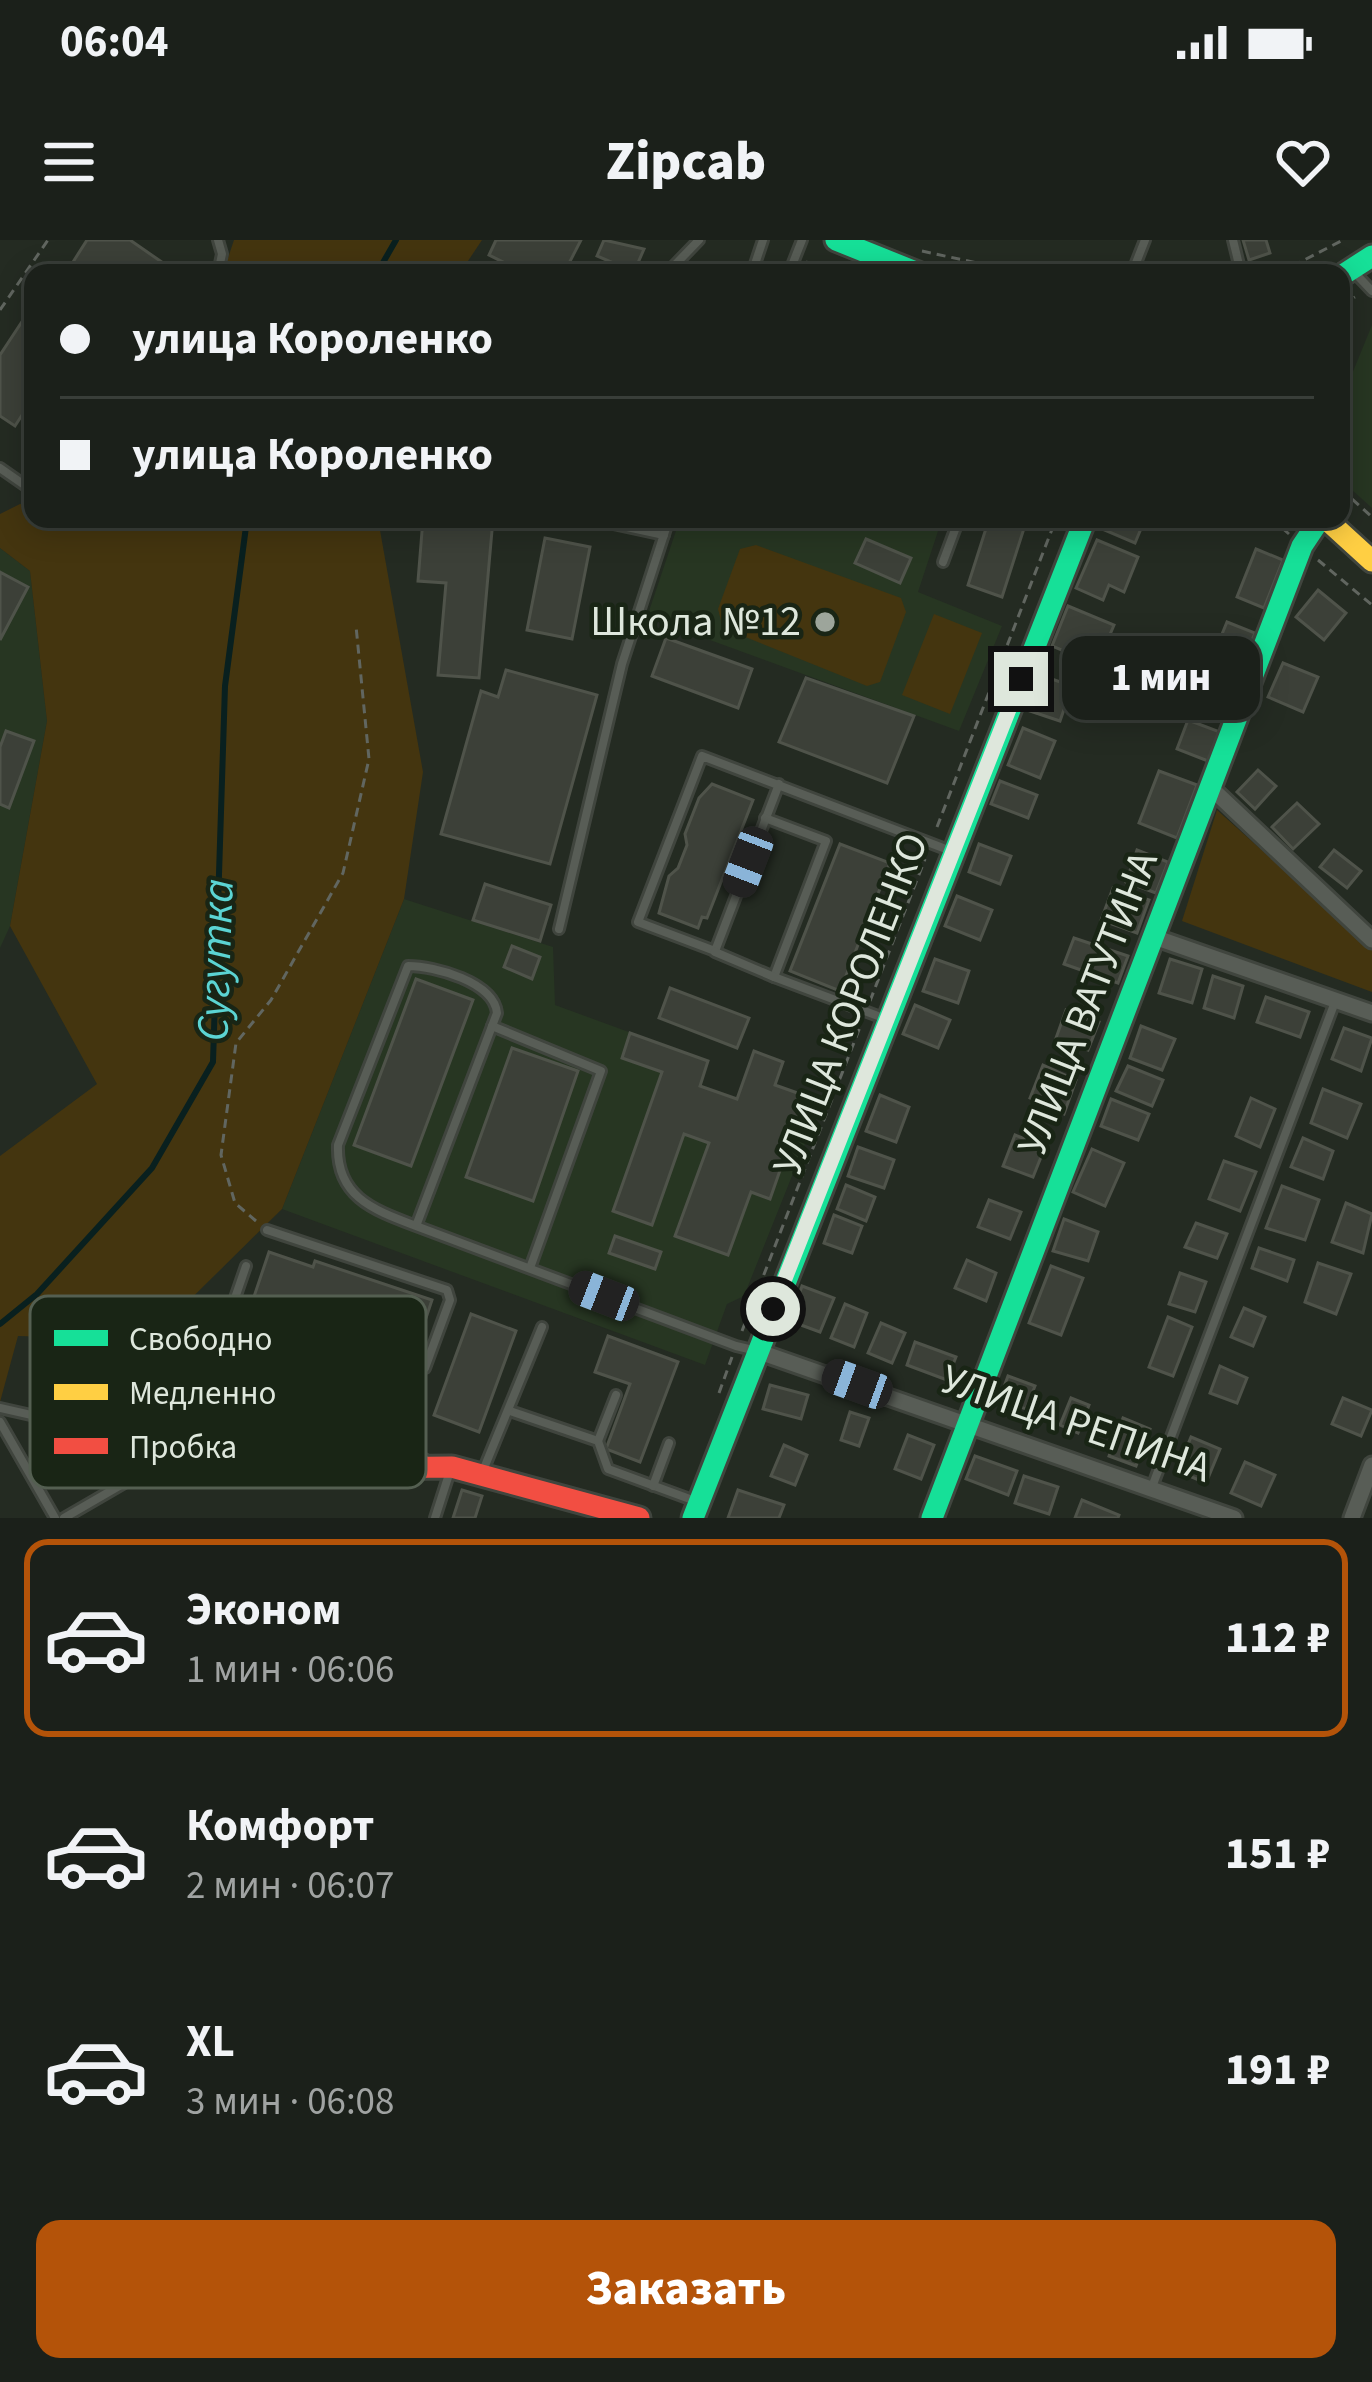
<!DOCTYPE html>
<html lang="ru">
<head>
<meta charset="utf-8">
<style>
	:root { --surface:#1b201a; --page:#242823; --text:#f1f3f6; --muted:#a0a3a2; --line:#393e39; --accent:#b45309 }
	body { margin:0; font-family:"Source Sans 3",sans-serif; background:var(--page); color:var(--text); height:100vh; display:flex; flex-direction:column; font-size:45px; white-space:nowrap }
	* { box-sizing:border-box; margin:0 }
	p { font-size:39px; color:var(--muted) }
	.icon { flex:none; width:66px; height:66px; fill:none; stroke:currentColor; stroke-width:2; stroke-linecap:round; stroke-linejoin:round }
	.map { position:relative; height:1278px; overflow:hidden }
	.details { display:flex; flex-direction:column; background:var(--surface); flex:1 }
	.details>* { flex:none }
	.banner { position:absolute; left:24px; top:24px; width:1326px; height:264px; border-radius:24px; box-shadow:0 6px 30px #0003,0 0 0 3px var(--line); display:grid; align-content:center; height:264px; padding:0 36px; background:var(--surface) }
	.end { position:absolute; width:54px; height:54px; margin:-27px; border:15px solid #dee7dc; background:#111; box-shadow:0 0 0 6px #111 }
	.from { border-radius:50% }
	.bubble { position:absolute; height:84px; border-radius:24px; background:var(--surface); box-shadow:0 6px 30px #0003,0 0 0 3px var(--line); font-size:39px; font-weight:800; line-height:84px; text-align:center }
	.car { position:absolute; width:36px; height:72px; margin:-36px -18px; border-radius:15px; box-shadow:0 0 9px 3px #0007; background:linear-gradient(#222 24%,#8ab4d8 0 40%,#222 0 76%,#8ab4d8 0 86%,#222 0) }
	.banner b { display:flex; align-items:center; gap:42px; height:114px; font-size:45px }
	.banner b+b { border-top:3px solid var(--line) }
	.banner i { width:30px; height:30px; background:var(--text) }
	ul { padding:21px 0 0; list-style:none }
	li { display:flex; align-items:center; gap:36px; height:198px; margin:0 24px 18px; padding:0 12px; border:6px solid transparent; border-radius:24px }
	li div { flex:1 }
	li b { display:block; font-size:45px }
	li em { font-style:normal; font-weight:800 }
	li.selected { border-color:var(--accent) }
	li>.icon { width:108px; height:108px; stroke-width:1.5 }
	.cta { display:flex; gap:24px; margin-top:auto; padding:24px 36px }
	.cta a { flex:1; height:138px; border-radius:24px; background:var(--accent); color:#fff; font-size:48px; font-weight:800; line-height:138px; text-align:center }
	.status { display:flex; justify-content:space-between; align-items:center; height:84px; padding:0 60px; background:var(--surface); direction:ltr }
	.status svg { height:33px; fill:currentColor }
	header { display:flex; justify-content:space-between; align-items:center; height:156px; padding:0 36px; background:var(--surface); font-size:54px; font-weight:800 }
	.map>svg:first-child { display:block }
	.built { fill:#273622 }
	.green { fill:#44350f }
	.lines { fill:none; stroke-linecap:round; stroke-linejoin:round }
	.stream { stroke:#09201f; stroke-width:6 }
	.building { fill:#3c4038; stroke:#4f534a; stroke-width:3 }
	.lane-casing { stroke:#40453e; stroke-width:14 }
	.street-casing { stroke:#40453e; stroke-width:21 }
	.fast-casing { stroke:#40453e; stroke-width:27 }
	.slow-casing { stroke:#40453e; stroke-width:27 }
	.jam-casing { stroke:#40453e; stroke-width:27 }
	.path { stroke:#616660; stroke-width:3; stroke-dasharray:9 6; stroke-linecap:butt }
	.lane { stroke:#585d56; stroke-width:8 }
	.street { stroke:#585d56; stroke-width:15 }
	.fast { stroke:#16e098; stroke-width:21 }
	.slow { stroke:#ffcf43; stroke-width:21 }
	.jam { stroke:#f24e42; stroke-width:21 }
	.route { stroke:#dee7dc; stroke-width:15 }
	.poi-dot { fill:#9da59b; stroke:#192515; stroke-width:4.5 }
	.labels { text-anchor:middle; dominant-baseline:central; stroke-width:9; stroke-linejoin:round; paint-order:stroke }
	.poi-label { font-size:42px; fill:#dee7dc; stroke:#192515; text-anchor:end }
	.street-label { font-size:42px; fill:#dee7dc; stroke:#192515 }
	.water-label { font-size:45px; font-style:italic; fill:#5bd4d3; stroke:#192515 }
	.key { fill:#192515; stroke:#545f51; stroke-width:3 }
	.key-label { font-size:33px; fill:#dee7dc }
</style>
</head>
<body>
<div class="status"><b>06:04</b><svg viewBox="0 0 49 12"><path d="M0 12V9h3v3zM5 12V6h3v6zM10 12V3h3v9zM15 12V0h3v12zM26 1h20v11H26zM47 4h2v5h-2z"/></svg></div>
<header><svg class="icon" aria-label="menu" viewBox="0 0 24 24"><path d="M4 6h16M4 12h16M4 18h16"/></svg>Zipcab<svg class="icon" aria-label="heart" viewBox="0 0 24 24"><path d="M12 20l-8-8c-3-5 5-10 8-4 3-6 11-1 8 4z"/></svg></header>
<div class="map">
<svg width="1372" height="1278" viewBox="0 0 1372 1278">
	<rect width="100%" height="100%" fill="#242b22"/>
	<g class="built">
		<polygon points="1372,85 1372,268 1341,240 1341,161"/>
		<polygon points="680,279 942,279 918,352 1002,386 959,491 647,377"/>
		<polygon points="0,308 30,331 47,481 10,686 0,708"/>
		<polygon points="404,659 553,707 555,765 708,821 700,846 737,859 754,811 783,822 776,845 822,861 744,1056 727,1064 705,1125 282,969"/>
	</g>
	<g class="green">
		<polygon points="234,0 482,0 460,33 223,33"/>
		<polygon points="20,264 33,266 33,279 378,279 423,532 404,659 282,969 149,1100 18,1096 0,1162 0,916 97,844 10,686 47,481 30,331 0,308 0,274"/>
		<polygon points="756,305 901,358 906,372 880,442 867,446 723,388 718,369 740,309"/>
		<polygon points="934,374 982,393 950,474 902,455"/>
		<polygon points="1217,570 1372,709 1372,752 1182,681"/>
	</g>
	<g class="lines">
		<g class="stream">
			<polyline points="377,33 396,0"/>
			<polyline points="0,1084 37,1054 152,928 213,822 225,446 247,279"/>
		</g>
	</g>
	<g class="building">
		<polygon points="87,0 130,0 166,25 161,33 90,33 73,22"/>
		<polygon points="496,0 581,0 564,33 525,33 489,15"/>
		<polygon points="604,0 644,9 634,32 597,16"/>
		<polygon points="1243,0 1266,0 1270,13 1249,20"/>
		<polygon points="33,65 33,158 15,186 0,176 0,115"/>
		<polygon points="423,279 493,279 479,438 438,435 446,343 418,341"/>
		<polygon points="989,279 1027,279 1002,357 968,345"/>
		<polygon points="1106,279 1145,279 1135,303 1102,289"/>
		<polygon points="545,298 590,307 572,399 527,390"/>
		<polygon points="866,299 911,318 900,343 855,323"/>
		<polygon points="1097,300 1138,317 1124,352 1109,345 1103,360 1076,348"/>
		<polygon points="1256,309 1283,320 1264,368 1237,357"/>
		<polygon points="0,332 28,347 0,400"/>
		<polygon points="1318,350 1346,373 1324,400 1296,377"/>
		<polygon points="1068,366 1114,385 1097,425 1052,406"/>
		<polygon points="1227,382 1255,393 1238,433 1211,421"/>
		<polygon points="666,398 752,429 738,468 652,436"/>
		<polygon points="1283,423 1318,437 1303,472 1268,457"/>
		<polygon points="506,430 597,455 550,624 441,594 481,451 498,457"/>
		<polygon points="1040,435 1072,446 1060,481 1027,470"/>
		<polygon points="1204,435 1233,445 1221,478 1192,467"/>
		<polygon points="806,438 914,476 887,543 779,502"/>
		<polygon points="1188,480 1220,492 1208,521 1177,509"/>
		<polygon points="1023,488 1055,501 1040,538 1008,525"/>
		<polygon points="6,491 34,501 9,568 0,564 0,507"/>
		<polygon points="1258,530 1276,546 1255,569 1237,552"/>
		<polygon points="1159,531 1197,545 1177,598 1139,583"/>
		<polygon points="1000,541 1037,555 1028,578 991,564"/>
		<polygon points="712,544 753,560 707,678 702,677 698,688 659,673 669,636 678,628 687,605 685,594 699,558"/>
		<polygon points="1297,563 1319,584 1293,609 1272,587"/>
		<polygon points="840,604 890,623 840,751 790,731"/>
		<polygon points="979,604 1011,616 1000,644 969,632"/>
		<polygon points="1137,610 1168,622 1156,653 1126,642"/>
		<polygon points="1334,610 1361,631 1347,648 1320,627"/>
		<polygon points="485,644 551,665 540,701 473,680"/>
		<polygon points="1113,648 1149,660 1137,693 1101,680"/>
		<polygon points="957,656 992,670 980,700 945,686"/>
		<polygon points="1074,698 1128,716 1118,743 1064,724"/>
		<polygon points="512,706 540,717 532,739 504,727"/>
		<polygon points="935,719 969,731 958,763 923,751"/>
		<polygon points="1170,719 1202,729 1192,763 1159,753"/>
		<polygon points="1213,736 1243,746 1234,778 1204,768"/>
		<polygon points="416,739 473,760 411,926 354,905"/>
		<polygon points="670,748 749,778 737,808 659,778"/>
		<polygon points="1266,757 1309,772 1300,797 1257,782"/>
		<polygon points="915,765 950,780 938,808 903,794"/>
		<polygon points="1066,770 1099,782 1088,810 1056,798"/>
		<polygon points="1141,786 1175,799 1162,830 1130,818"/>
		<polygon points="1344,788 1372,798 1361,831 1332,819"/>
		<polygon points="630,793 708,821 700,846 737,859 754,811 783,822 775,845 806,856 770,959 751,952 728,1015 675,996 709,903 684,894 652,985 613,971 662,832 622,818"/>
		<polygon points="512,808 578,831 533,961 466,937"/>
		<polygon points="1043,825 1076,840 1064,874 1030,858"/>
		<polygon points="1128,826 1163,840 1152,866 1116,851"/>
		<polygon points="1323,849 1361,864 1347,898 1311,883"/>
		<polygon points="880,855 909,867 896,902 866,891"/>
		<polygon points="1251,858 1275,869 1260,907 1236,896"/>
		<polygon points="1111,859 1149,874 1138,900 1101,886"/>
		<polygon points="1015,895 1045,907 1033,937 1003,926"/>
		<polygon points="1303,898 1333,911 1323,939 1291,927"/>
		<polygon points="858,907 894,920 884,948 848,936"/>
		<polygon points="1092,909 1124,923 1105,966 1073,952"/>
		<polygon points="1224,921 1256,932 1240,971 1209,959"/>
		<polygon points="846,945 875,957 866,981 837,969"/>
		<polygon points="1282,946 1319,960 1305,1000 1266,988"/>
		<polygon points="989,960 1021,972 1010,999 978,987"/>
		<polygon points="1346,963 1372,974 1363,1013 1332,1002"/>
		<polygon points="834,975 862,986 852,1013 824,1003"/>
		<polygon points="1064,979 1098,992 1088,1021 1053,1011"/>
		<polygon points="1196,983 1227,994 1217,1018 1185,1007"/>
		<polygon points="615,996 661,1012 655,1029 609,1013"/>
		<polygon points="1259,1008 1294,1020 1287,1041 1252,1028"/>
		<polygon points="269,1012 313,1027 315,1021 432,1060 419,1099 302,1060 281,1122 301,1129 290,1161 226,1140"/>
		<polygon points="967,1020 996,1033 986,1061 955,1048"/>
		<polygon points="1318,1023 1351,1034 1336,1074 1305,1062"/>
		<polygon points="1051,1026 1083,1038 1061,1095 1029,1083"/>
		<polygon points="1180,1033 1206,1042 1195,1072 1169,1064"/>
		<polygon points="802,1046 834,1058 820,1092 790,1081"/>
		<polygon points="845,1064 867,1073 854,1107 831,1098"/>
		<polygon points="1244,1068 1265,1077 1253,1106 1231,1097"/>
		<polygon points="471,1074 516,1091 479,1192 434,1175"/>
		<polygon points="1168,1077 1192,1087 1173,1136 1149,1127"/>
		<polygon points="881,1083 905,1093 892,1123 868,1113"/>
		<polygon points="608,1096 678,1122 640,1222 606,1209 630,1144 595,1132"/>
		<polygon points="915,1102 956,1117 947,1140 907,1125"/>
		<polygon points="1220,1126 1247,1138 1237,1163 1210,1153"/>
		<polygon points="1008,1136 1035,1146 1026,1169 999,1160"/>
		<polygon points="770,1145 808,1155 801,1179 763,1169"/>
		<polygon points="1071,1158 1089,1165 1078,1193 1060,1185"/>
		<polygon points="1343,1158 1372,1170 1361,1196 1332,1184"/>
		<polygon points="850,1172 869,1178 859,1206 841,1200"/>
		<polygon points="1123,1178 1150,1189 1136,1226 1109,1216"/>
		<polygon points="908,1195 934,1205 921,1239 895,1229"/>
		<polygon points="1191,1197 1220,1209 1206,1243 1177,1231"/>
		<polygon points="784,1205 807,1215 795,1245 771,1236"/>
		<polygon points="975,1216 1017,1231 1008,1255 966,1239"/>
		<polygon points="1245,1222 1275,1235 1261,1266 1231,1253"/>
		<polygon points="1024,1236 1058,1247 1049,1274 1015,1263"/>
		<polygon points="462,1250 482,1256 475,1278 453,1278"/>
		<polygon points="738,1250 784,1265 779,1278 728,1278"/>
		<polygon points="1082,1260 1119,1275 1118,1278 1075,1278"/>
	</g>
	<g class="lines">
		<g class="lane-casing">
			<g id="lane">
				<polyline points="1233,0 1241,33"/>
				<polyline points="1353,31 1372,51"/>
				<polyline points="218,33 222,14 218,0"/>
				<polyline points="667,33 699,0"/>
				<polyline points="752,33 763,0"/>
				<polyline points="789,33 802,0"/>
				<polyline points="1132,33 1145,0"/>
				<polyline points="0,228 33,251"/>
				<polyline points="590,279 664,295"/>
				<polyline points="943,322 959,279"/>
				<polyline points="779,544 715,711 638,682 702,516 951,611"/>
				<polyline points="765,578 826,601 774,737 886,779"/>
				<polyline points="559,689 622,424 669,279"/>
				<polyline points="715,712 774,737"/>
				<polyline points="492,786 601,831 530,1028"/>
				<path d="M 416,986 L 497,773 C 494,742 435,726 408,726 L 338,905 C 336,957 374,970 416,986 L 736,1106 L 757,1111"/>
				<path d="M 267,990 L 447,1050 L 450,1060 L 425,1128 C 398,1134 375,1113 348,1117 L 328,1174 L 334,1185 L 396,1200 L 426,1220"/>
				<polyline points="0,1168 182,1209"/>
				<polyline points="510,1171 598,1201 608,1229 698,1262"/>
				<polyline points="0,1182 55,1278"/>
				<polyline points="598,1201 616,1155"/>
				<polyline points="482,1233 542,1087"/>
				<polyline points="653,1246 669,1203"/>
				<polyline points="1152,1247 1335,762"/>
				<polyline points="64,1278 183,1209 246,1026"/>
				<polyline points="435,1278 451,1228"/>
			</g>
		</g>
		<g class="street-casing">
			<g id="street">
				<polyline points="1211,548 1372,700"/>
				<polyline points="1157,698 1372,773"/>
				<polyline points="757,1111 1234,1278"/>
				<polyline points="1352,1278 1372,1225"/>
			</g>
		</g>
		<g class="fast-casing">
			<g id="fast">
				<polyline points="836,0 918,33"/>
				<polyline points="1341,36 1372,16"/>
				<polyline points="693,1278 1085,279"/>
				<polyline points="932,1278 1302,306 1320,279"/>
			</g>
		</g>
		<g class="slow-casing">
			<polyline id="slow" points="1326,279 1372,321"/>
		</g>
		<g class="jam-casing">
			<polyline id="jam" points="183,1209 273,1229 452,1227 639,1278"/>
		</g>
		<g class="path">
			<polyline points="922,11 1023,33"/>
			<polyline points="806,22 833,33"/>
			<polyline points="1279,33 1343,0"/>
			<polyline points="1341,65 1355,57"/>
			<polyline points="0,70 48,0"/>
			<polyline points="1341,249 1372,277"/>
			<polyline points="1272,279 1289,294"/>
			<polyline points="1318,320 1372,365"/>
			<polyline points="937,587 1056,279"/>
			<polyline points="870,761 925,619"/>
			<polyline points="256,981 235,963 221,915 236,803 271,760 343,633 369,519 356,386"/>
			<polyline points="742,1091 860,787"/>
			<polyline points="719,1153 732,1117"/>
		</g>
		<use href="#lane" class="lane"/>
		<use href="#street" class="street"/>
		<use href="#fast" class="fast"/>
		<use href="#slow" class="slow"/>
		<use href="#jam" class="jam"/>
	</g>
	<g class="lines">
		<polyline class="route" points="773,1069 1021,439"/>
	</g>
	<circle class="poi-dot" cx="825" cy="382" r="12"/>
	<g class="labels">
		<g class="poi-label">
			<text x="801" y="382">Школа №12</text>
		</g>
		<g class="street-label">
			<text transform="translate(1088 763) rotate(-69)">УЛИЦА ВАТУТИНА</text>
			<text transform="translate(851 764) rotate(-69)">УЛИЦА КОРОЛЕНКО</text>
			<text transform="translate(1076 1184) rotate(19)">УЛИЦА РЕПИНА</text>
		</g>
		<g class="water-label">
			<text transform="translate(216 720) rotate(-88)">Сугутка</text>
		</g>
	</g>
	<rect x="30" y="1056" width="396" height="192" rx="18" class="key"/>
	<rect x="54" y="1090" width="54" height="16" fill="#16e098"/>
	<rect x="54" y="1144" width="54" height="16" fill="#ffcf43"/>
	<rect x="54" y="1198" width="54" height="16" fill="#f24e42"/>
	<g class="key-label">
		<text x="129" y="1110">Свободно</text>
		<text x="129" y="1164">Медленно</text>
		<text x="129" y="1218">Пробка</text>
	</g>
</svg>
<i class="end from" style="left:773px;top:1069px"></i>
<i class="end" style="left:1021px;top:439px"></i>
<div class="bubble" style="left:1062px;top:396px;width:198px">1 мин</div>
<i class="car" style="left:748px;top:622px;rotate:201deg"></i>
<i class="car" style="left:604px;top:1056px;rotate:291deg"></i>
<i class="car" style="left:857px;top:1144px;rotate:290deg"></i>
<div class="banner">
<b><i class="from"></i>улица Короленко</b>
<b><i></i>улица Короленко</b>
</div>
</div>
<section class="details">
<ul>
<li class="selected"><svg class="icon" aria-label="car" viewBox="0 0 24 24"><path d="M5 17H2v-5l4-1 3-4h7l3 4 3 1v5h-3M9 17h6M6 11h13"/><circle cx="7" cy="17" r="2"/><circle cx="17" cy="17" r="2"/></svg><div><b>Эконом</b><p>1 мин · 06:06</p></div><em>112 ₽</em></li>
<li><svg class="icon" aria-label="car" viewBox="0 0 24 24"><path d="M5 17H2v-5l4-1 3-4h7l3 4 3 1v5h-3M9 17h6M6 11h13"/><circle cx="7" cy="17" r="2"/><circle cx="17" cy="17" r="2"/></svg><div><b>Комфорт</b><p>2 мин · 06:07</p></div><em>151 ₽</em></li>
<li><svg class="icon" aria-label="car" viewBox="0 0 24 24"><path d="M5 17H2v-5l4-1 3-4h7l3 4 3 1v5h-3M9 17h6M6 11h13"/><circle cx="7" cy="17" r="2"/><circle cx="17" cy="17" r="2"/></svg><div><b>XL</b><p>3 мин · 06:08</p></div><em>191 ₽</em></li>
</ul>
<div class="cta"><a>Заказать</a></div>
</section>
</body>
</html>
